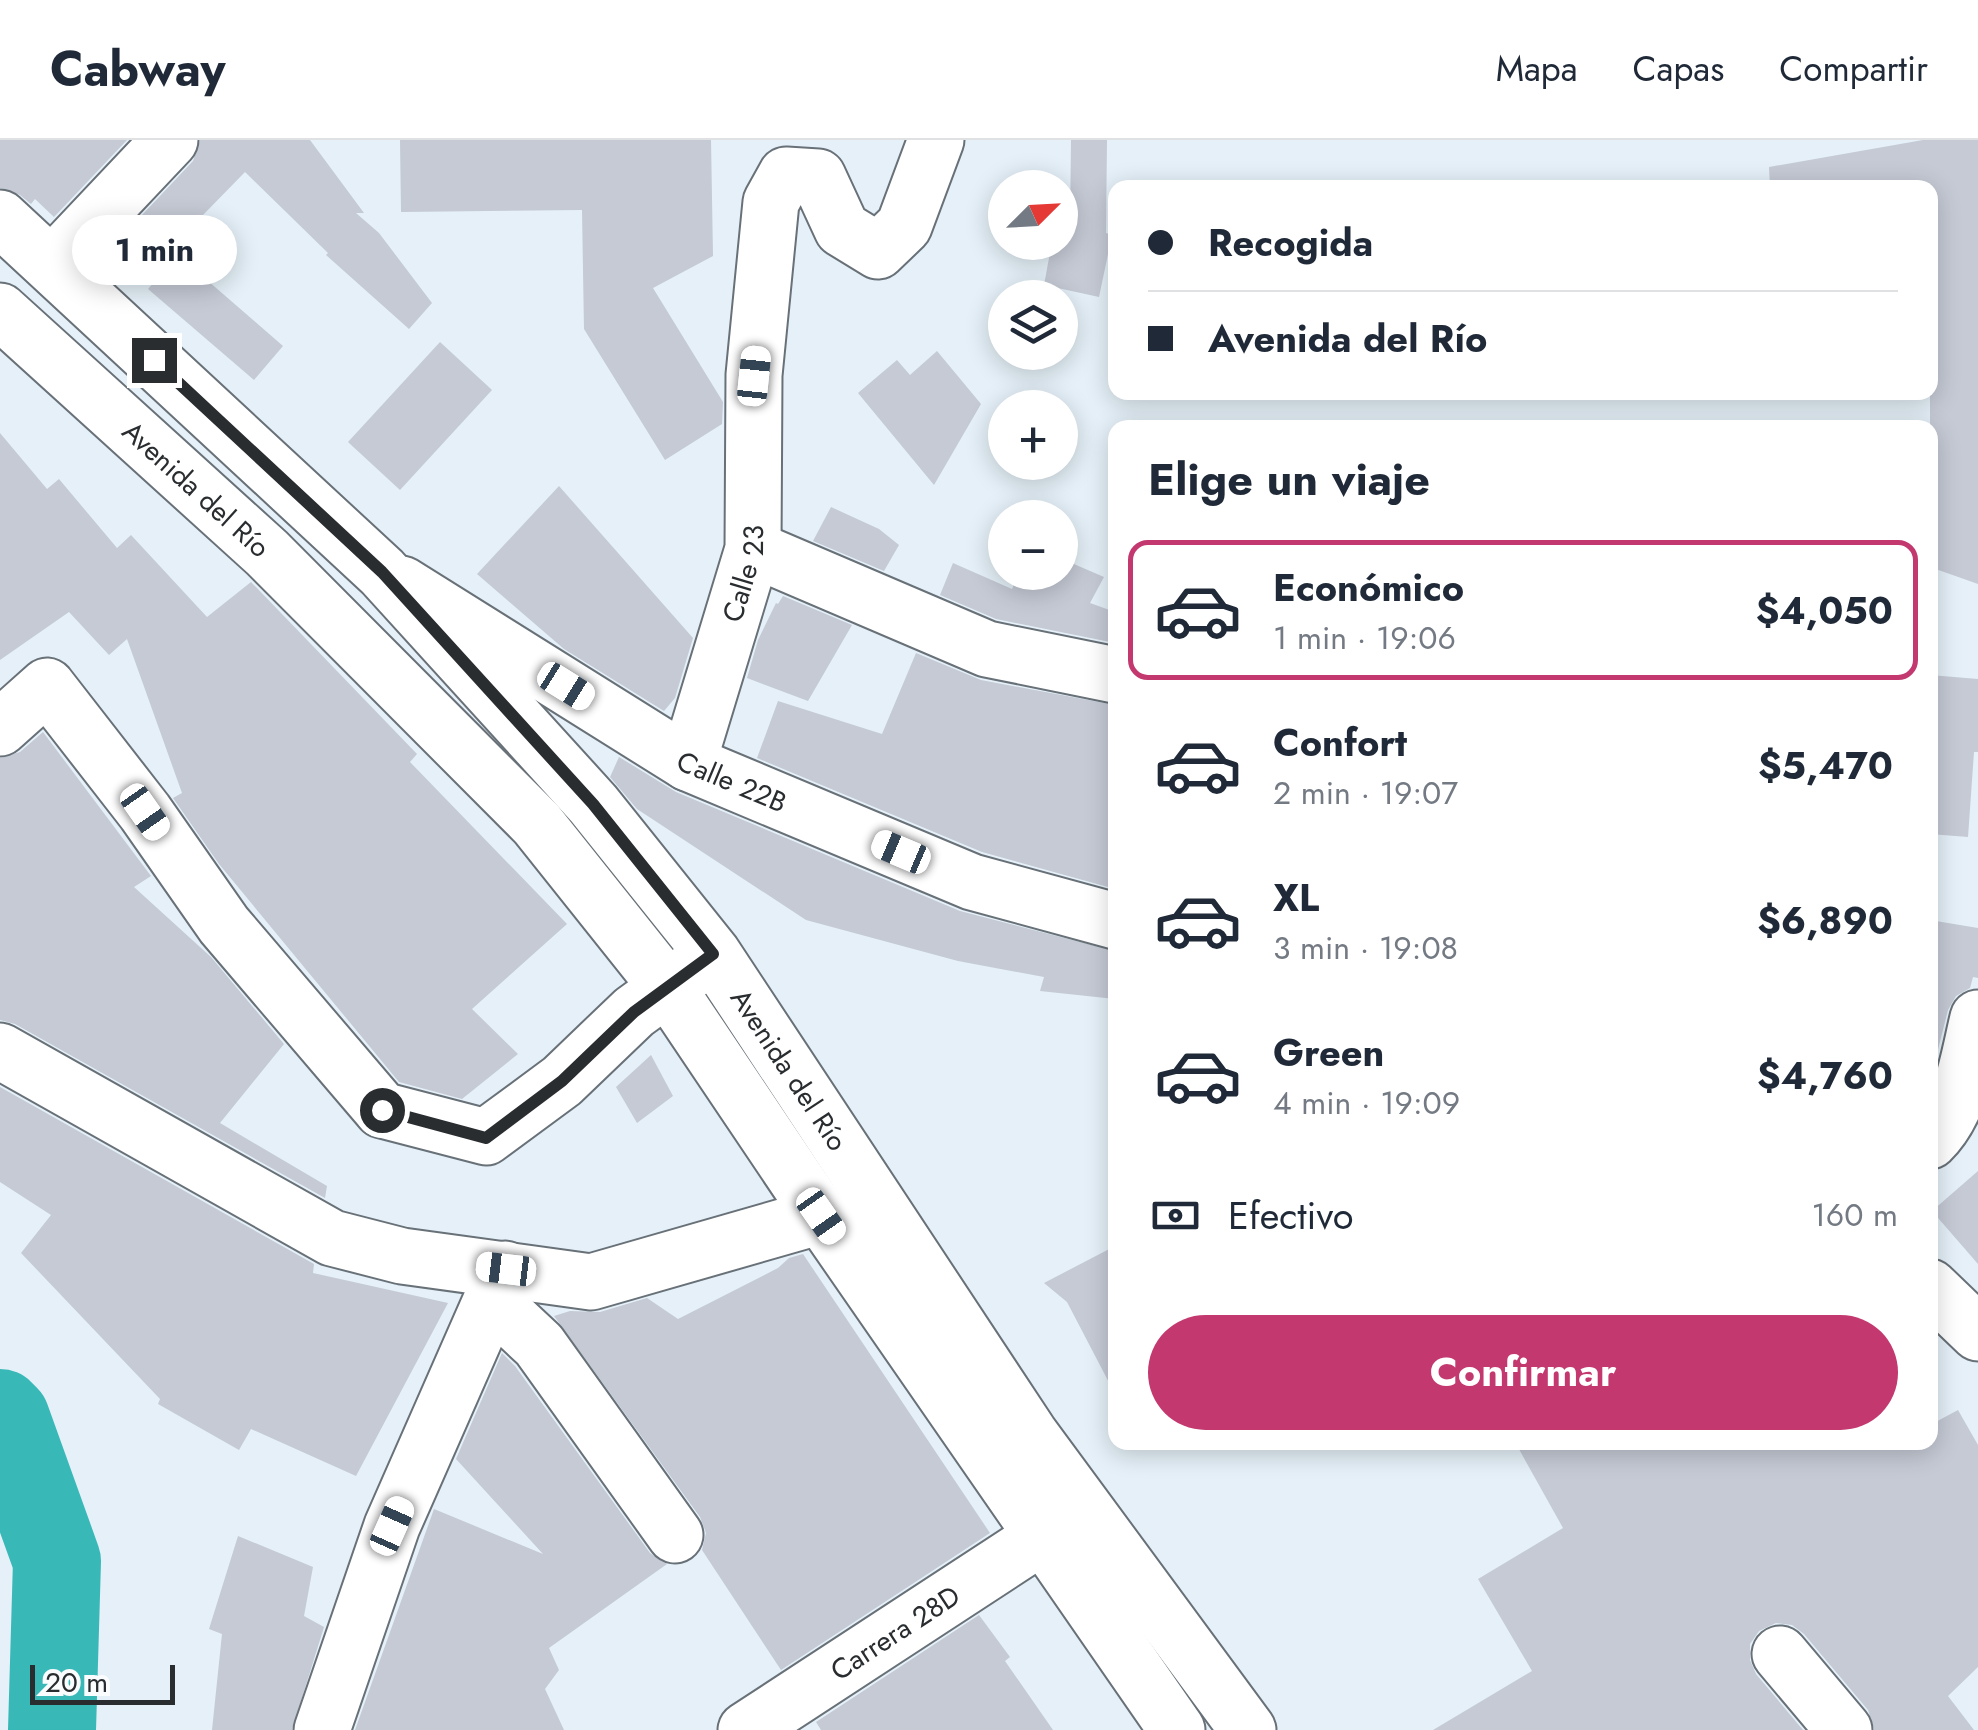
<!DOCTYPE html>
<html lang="es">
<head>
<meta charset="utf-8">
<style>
	:root { --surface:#fff; --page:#f6f6f7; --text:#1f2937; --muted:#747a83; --line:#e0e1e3; --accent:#c2386f }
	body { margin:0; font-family:Jost,sans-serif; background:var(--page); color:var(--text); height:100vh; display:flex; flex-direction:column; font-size:38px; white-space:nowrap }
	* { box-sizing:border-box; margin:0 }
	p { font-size:32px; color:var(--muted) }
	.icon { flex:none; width:55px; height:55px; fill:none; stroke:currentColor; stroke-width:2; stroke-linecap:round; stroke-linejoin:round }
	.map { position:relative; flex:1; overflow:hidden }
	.details { position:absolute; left:1108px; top:280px; width:830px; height:1030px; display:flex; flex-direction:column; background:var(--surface); border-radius:20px; box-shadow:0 5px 25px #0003 }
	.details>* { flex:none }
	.hud { position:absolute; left:1108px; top:40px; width:830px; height:220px; border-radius:20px; box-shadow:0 5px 25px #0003; display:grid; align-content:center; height:220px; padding:0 40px; background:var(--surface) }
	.needle { width:65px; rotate:66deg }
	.controls { position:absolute; left:988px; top:30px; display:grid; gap:20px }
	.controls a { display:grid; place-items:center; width:90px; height:90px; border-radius:50%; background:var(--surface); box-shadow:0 5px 25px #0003; font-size:50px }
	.scale { position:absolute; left:30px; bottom:25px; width:145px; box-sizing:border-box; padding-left:10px; border:5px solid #292d30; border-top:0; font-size:28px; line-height:35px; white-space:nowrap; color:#292d30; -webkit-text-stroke:8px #fafcfd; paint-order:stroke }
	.end { position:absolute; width:45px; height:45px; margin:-22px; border:12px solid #292d30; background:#fff; box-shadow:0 0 0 5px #fff }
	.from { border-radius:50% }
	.bubble { position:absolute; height:70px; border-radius:35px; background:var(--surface); box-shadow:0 5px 25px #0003; font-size:32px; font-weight:700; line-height:70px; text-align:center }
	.car { position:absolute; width:30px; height:60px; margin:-30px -15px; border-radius:12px; box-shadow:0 0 8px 2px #0007; background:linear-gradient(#fff 24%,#345 0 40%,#fff 0 76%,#345 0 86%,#fff 0) }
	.hud b { display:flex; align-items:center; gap:35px; height:95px; font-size:38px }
	.hud b+b { border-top:2px solid var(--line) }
	.hud i { width:25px; height:25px; background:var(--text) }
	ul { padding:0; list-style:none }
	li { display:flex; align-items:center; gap:30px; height:140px; margin:0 20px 15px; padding:0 20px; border:5px solid transparent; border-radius:20px }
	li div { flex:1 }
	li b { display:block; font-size:38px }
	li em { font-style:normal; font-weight:700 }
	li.selected { border-color:var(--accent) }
	li>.icon { width:90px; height:90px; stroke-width:1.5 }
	h2 { padding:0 40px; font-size:45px; line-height:120px }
	.pay { display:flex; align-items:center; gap:25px; height:110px; padding:0 40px; font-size:38px }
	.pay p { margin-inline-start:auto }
	.button { display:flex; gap:20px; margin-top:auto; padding:20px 40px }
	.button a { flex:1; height:115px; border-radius:60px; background:var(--accent); color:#fff; font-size:40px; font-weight:700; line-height:115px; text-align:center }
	header { display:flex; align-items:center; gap:60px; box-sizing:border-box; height:140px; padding:0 50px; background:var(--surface); border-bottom:2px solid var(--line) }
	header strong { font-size:48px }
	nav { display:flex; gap:55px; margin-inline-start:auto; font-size:35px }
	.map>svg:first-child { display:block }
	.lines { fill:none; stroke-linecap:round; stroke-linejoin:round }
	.river { stroke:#39b8b8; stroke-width:88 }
	.building { fill:#c5cad5 }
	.minor-casing { stroke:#687178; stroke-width:59 }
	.major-casing { stroke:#687178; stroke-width:59 }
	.minor { stroke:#fff; stroke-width:55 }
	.major { stroke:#fff; stroke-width:55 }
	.route { stroke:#292d30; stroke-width:12 }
	.labels { text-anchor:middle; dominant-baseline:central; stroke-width:10; stroke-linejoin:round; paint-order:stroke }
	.street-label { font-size:28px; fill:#292d30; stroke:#fafcfd }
</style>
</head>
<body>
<header>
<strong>Cabway</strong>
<nav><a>Mapa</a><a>Capas</a><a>Compartir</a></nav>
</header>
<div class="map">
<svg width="1978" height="1590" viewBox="0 0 1978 1590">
	<rect width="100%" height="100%" fill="#e5f0f8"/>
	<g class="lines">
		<polyline class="river" points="0,1273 6,1279 57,1421 52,1590"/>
	</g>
	<g class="building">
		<polygon points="0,0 127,0 54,77 35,59 31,64 20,55 0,48"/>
		<polygon points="200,0 310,0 364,73 356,73 379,93 432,163 409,189 326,115 328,113 245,32 162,117 125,93 193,21"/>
		<polygon points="400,0 711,0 713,116 653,148 723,262 722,284 665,320 584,189 582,70 401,72"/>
		<polygon points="1071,0 1107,0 1106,93 1112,95 1099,157 1044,145 1052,102 1060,102 1060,83 1070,85"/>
		<polygon points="1923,0 1978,0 1978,444 1930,427 1930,48 1770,48 1769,27"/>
		<polygon points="178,115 283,206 254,240 148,149"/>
		<polygon points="440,202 492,250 400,350 348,302"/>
		<polygon points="937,211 981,264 934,345 858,253 897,220 910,235"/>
		<polygon points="0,293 47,349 59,339 117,408 131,395 207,477 251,442 417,614 410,622 567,784 472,869 518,914 462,959 399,942 219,724 173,658 182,653 127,499 109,515 69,472 0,520"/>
		<polygon points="559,346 693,498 675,558 664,571 564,509 477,434"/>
		<polygon points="831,367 879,389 899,405 884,431 813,401"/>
		<polygon points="1060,418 1104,437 1090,463 1115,472 1115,503 996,479 940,455 953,423 1012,449 1019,432 1060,432"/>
		<polygon points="783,456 852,485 808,561 747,538 758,500 776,463 778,464"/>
		<polygon points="916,513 981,540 1115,565 1115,749 982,712 757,618 778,561 882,594"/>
		<polygon points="1930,535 1978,539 1978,612 1974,612 1968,697 1930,694"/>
		<polygon points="43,592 151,736 134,747 211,817 284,904 220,983 327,1046 325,1058 15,884 0,880 0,618 20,612"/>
		<polygon points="619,617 676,652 960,771 1115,811 1115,859 1040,851 1044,837 958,821 806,780 637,669 610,637"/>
		<polygon points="1930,780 1978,788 1978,838 1973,837 1970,848 1956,856 1948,870 1930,941"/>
		<polygon points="651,915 673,956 637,983 616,947"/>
		<polygon points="0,947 314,1124 313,1133 448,1163 356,1336 251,1289 239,1310 158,1264 160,1259 21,1113 51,1075 0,1042"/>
		<polygon points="1978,1031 1978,1124 1932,1071"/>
		<polygon points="1115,1106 1115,1254 1067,1162 1044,1143"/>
		<polygon points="803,1114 990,1393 781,1530 702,1410 706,1393 700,1377 554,1176 570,1171 600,1172 647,1158 678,1179 778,1128 789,1118"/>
		<polygon points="502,1213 515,1226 650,1413 667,1424 549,1508 559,1530 545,1549 564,1590 355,1590 434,1369 543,1414 456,1319"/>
		<polygon points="1958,1270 1978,1305 1978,1527 1948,1556 1974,1590 1874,1590 1868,1570 1804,1494 1792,1485 1776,1483 1759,1491 1750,1504 1750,1520 1756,1534 1803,1590 1433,1590 1532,1531 1478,1439 1563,1388 1515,1302 1930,1302 1930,1285"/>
		<polygon points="238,1396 313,1427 304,1476 324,1487 292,1590 212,1590 222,1494 209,1489"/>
		<polygon points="979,1475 1010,1517 1005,1521 1053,1590 821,1590 816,1582"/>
	</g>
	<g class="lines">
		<g class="minor-casing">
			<g id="minor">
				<polyline points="52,125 170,0"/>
				<polyline points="753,409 987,509 1115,535"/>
				<path id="s1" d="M 402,444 L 688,623 L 972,742 L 1115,781"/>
				<polyline points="0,588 47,546 145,672 224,785 382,970 486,997 562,941 634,872 707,819"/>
				<path id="s2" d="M 688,623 L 753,409 L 754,235 L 771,62 L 786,35 L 818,37 L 842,89 L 878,111 L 904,86 L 936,0"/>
				<polyline points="0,911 332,1098 402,1116 591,1142 821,1076"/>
				<path d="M 1930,1001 C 1962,970 1968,919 1978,878"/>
				<polyline points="1930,1147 1978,1193"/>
				<polyline points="492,1161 539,1205 675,1395"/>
				<polyline points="1780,1514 1844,1590"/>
				<polyline points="322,1590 392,1386 505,1129"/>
				<path id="s3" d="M 746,1590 L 1043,1396"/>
			</g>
		</g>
		<g class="major-casing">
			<g id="major">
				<path id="s4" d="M 0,78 L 382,432 L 593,664 L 713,814 L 1030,1294 L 1248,1590"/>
				<path id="s5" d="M 0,171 L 267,413 L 537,684 L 667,847 L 821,1076 L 1177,1590"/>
			</g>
		</g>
		<use href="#minor" class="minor"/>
		<use href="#major" class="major"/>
	</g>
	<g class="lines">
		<polyline class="route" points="154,220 382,432 593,664 713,814 634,872 562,941 486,998 382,970"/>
	</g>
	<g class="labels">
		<g class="street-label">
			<text stroke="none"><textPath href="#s5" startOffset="265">Avenida del Río</textPath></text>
			<text stroke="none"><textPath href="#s2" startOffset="198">Calle 23</textPath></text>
			<text stroke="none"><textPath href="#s1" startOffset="385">Calle 22B</textPath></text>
			<text stroke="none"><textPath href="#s4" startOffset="1165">Avenida del Río</textPath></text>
			<text stroke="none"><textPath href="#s3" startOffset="178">Carrera 28D</textPath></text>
		</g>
	</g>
</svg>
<div class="controls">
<a><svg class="needle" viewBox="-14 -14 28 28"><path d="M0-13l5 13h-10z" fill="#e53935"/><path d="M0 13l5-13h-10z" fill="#747a83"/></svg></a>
<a><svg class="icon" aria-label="layers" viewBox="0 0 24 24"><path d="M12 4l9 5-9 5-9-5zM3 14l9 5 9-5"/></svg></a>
<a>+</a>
<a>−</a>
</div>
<div class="scale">20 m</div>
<i class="end from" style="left:382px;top:970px"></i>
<i class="end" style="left:154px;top:220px"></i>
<div class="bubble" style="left:72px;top:75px;width:165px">1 min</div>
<i class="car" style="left:754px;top:236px;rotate:6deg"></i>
<i class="car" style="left:566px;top:546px;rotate:122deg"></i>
<i class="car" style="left:145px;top:672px;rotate:145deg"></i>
<i class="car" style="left:901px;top:712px;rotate:293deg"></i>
<i class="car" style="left:821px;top:1076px;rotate:145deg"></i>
<i class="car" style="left:506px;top:1129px;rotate:277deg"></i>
<i class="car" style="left:392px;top:1386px;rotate:24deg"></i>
<div class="hud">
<b><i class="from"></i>Recogida</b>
<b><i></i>Avenida del Río</b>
</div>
<section class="details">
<h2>Elige un viaje</h2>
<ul>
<li class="selected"><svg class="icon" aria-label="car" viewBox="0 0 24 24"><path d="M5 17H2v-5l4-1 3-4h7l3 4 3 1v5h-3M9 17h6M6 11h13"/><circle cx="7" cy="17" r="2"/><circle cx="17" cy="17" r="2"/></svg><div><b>Económico</b><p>1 min · 19:06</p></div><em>$4,050</em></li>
<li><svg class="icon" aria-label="car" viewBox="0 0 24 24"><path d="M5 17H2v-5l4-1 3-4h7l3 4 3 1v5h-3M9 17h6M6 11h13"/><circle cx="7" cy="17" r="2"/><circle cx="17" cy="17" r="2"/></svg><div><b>Confort</b><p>2 min · 19:07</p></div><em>$5,470</em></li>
<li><svg class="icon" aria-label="car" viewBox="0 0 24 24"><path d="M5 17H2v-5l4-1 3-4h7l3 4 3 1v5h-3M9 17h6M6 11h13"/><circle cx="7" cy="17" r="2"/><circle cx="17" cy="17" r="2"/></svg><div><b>XL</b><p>3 min · 19:08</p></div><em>$6,890</em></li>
<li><svg class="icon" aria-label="car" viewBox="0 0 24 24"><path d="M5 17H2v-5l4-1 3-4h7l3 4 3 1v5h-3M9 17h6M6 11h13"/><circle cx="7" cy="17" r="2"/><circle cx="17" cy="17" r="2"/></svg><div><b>Green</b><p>4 min · 19:09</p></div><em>$4,760</em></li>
</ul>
<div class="pay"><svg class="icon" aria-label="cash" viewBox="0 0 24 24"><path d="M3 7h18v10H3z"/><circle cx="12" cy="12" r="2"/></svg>Efectivo<p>160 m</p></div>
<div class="button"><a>Confirmar</a></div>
</section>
</div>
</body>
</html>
